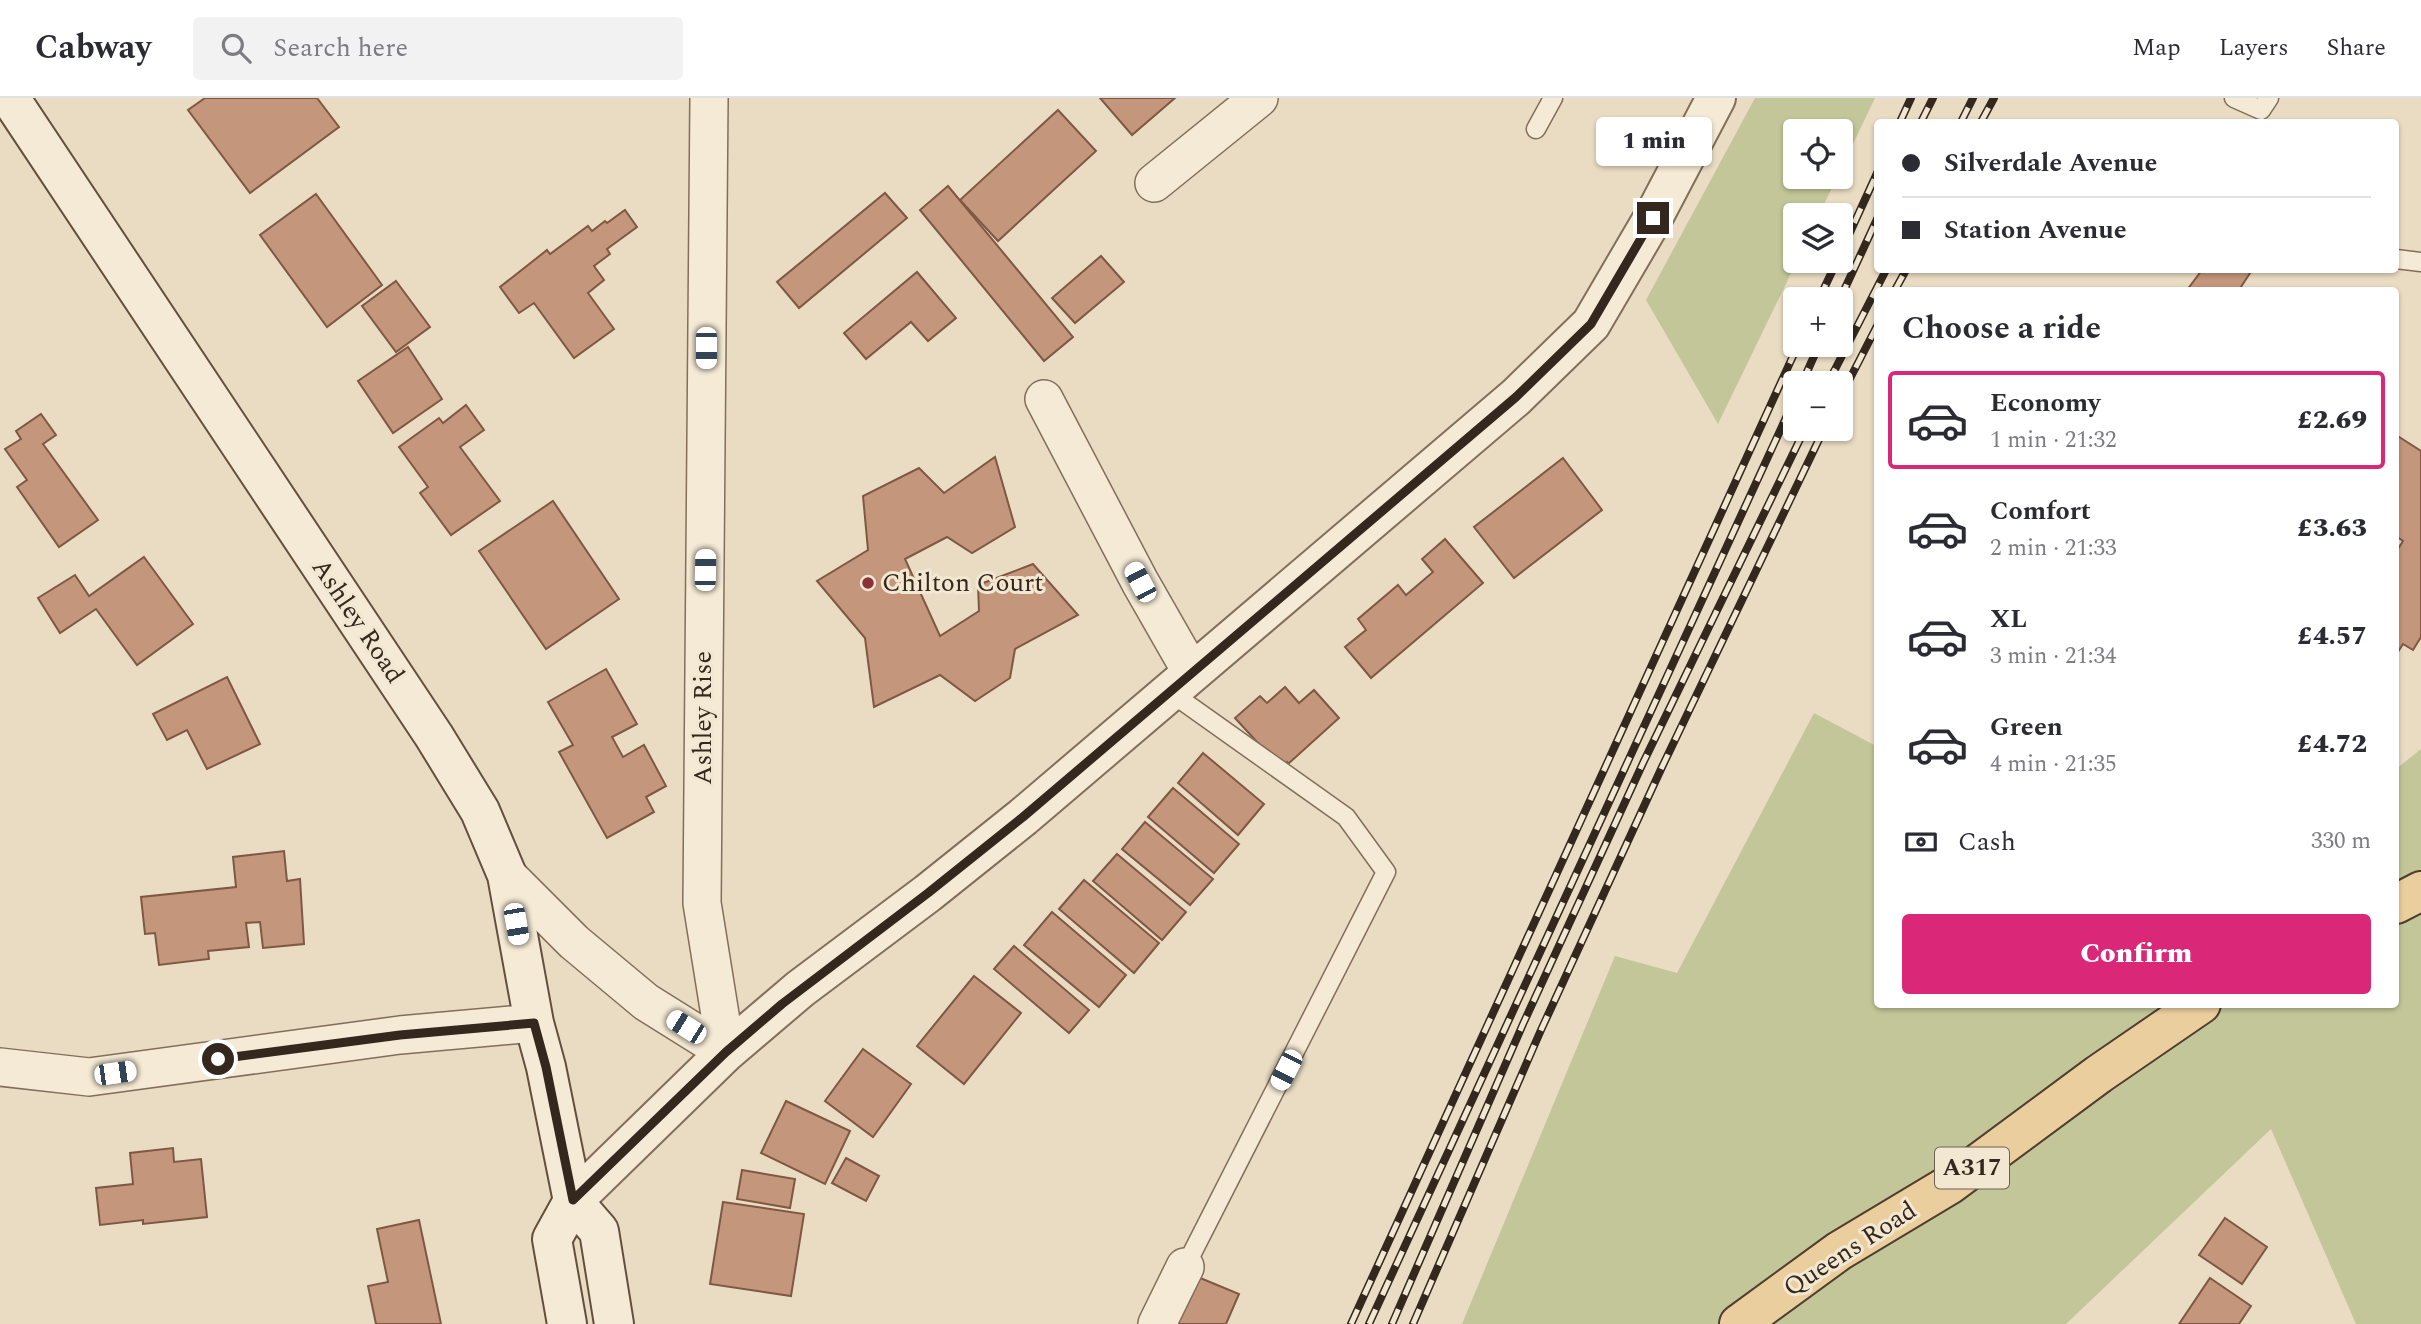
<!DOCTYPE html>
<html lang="en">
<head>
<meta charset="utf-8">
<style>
	:root { --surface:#fff; --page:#f2f2f3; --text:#2b2b33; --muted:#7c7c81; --line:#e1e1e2; --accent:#db2777 }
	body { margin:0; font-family:Spectral,serif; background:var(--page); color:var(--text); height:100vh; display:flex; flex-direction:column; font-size:26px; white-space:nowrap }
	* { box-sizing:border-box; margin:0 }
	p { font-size:23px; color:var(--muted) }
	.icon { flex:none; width:38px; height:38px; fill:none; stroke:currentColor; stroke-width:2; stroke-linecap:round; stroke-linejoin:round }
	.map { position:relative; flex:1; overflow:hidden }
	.side { position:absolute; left:1874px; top:189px; width:525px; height:721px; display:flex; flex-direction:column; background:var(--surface); border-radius:7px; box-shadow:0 2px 5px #0004 }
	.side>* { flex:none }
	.top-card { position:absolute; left:1874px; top:21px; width:525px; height:154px; border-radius:7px; box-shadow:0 2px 5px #0004; display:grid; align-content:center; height:154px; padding:0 28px; background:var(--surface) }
	.fabs { position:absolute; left:1783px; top:21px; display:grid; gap:14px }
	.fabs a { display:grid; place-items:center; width:70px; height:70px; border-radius:7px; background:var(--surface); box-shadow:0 2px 5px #0004; font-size:35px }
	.end { position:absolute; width:32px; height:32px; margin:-16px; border:9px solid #33271e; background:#fff; box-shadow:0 0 0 4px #fff }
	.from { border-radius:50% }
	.bubble { position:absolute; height:49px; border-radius:7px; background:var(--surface); box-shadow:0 2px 5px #0004; font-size:23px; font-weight:800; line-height:49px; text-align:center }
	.car { position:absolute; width:21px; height:42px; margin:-21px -10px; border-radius:9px; box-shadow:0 0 5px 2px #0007; background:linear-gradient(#fff 24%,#345 0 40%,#fff 0 76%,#345 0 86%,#fff 0) }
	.top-card b { display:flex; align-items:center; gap:24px; height:66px; font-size:26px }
	.top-card b+b { border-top:2px solid var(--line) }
	.top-card i { width:18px; height:18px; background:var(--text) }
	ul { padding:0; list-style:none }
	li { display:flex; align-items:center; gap:21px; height:98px; margin:0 14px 10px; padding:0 14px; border:4px solid transparent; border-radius:7px }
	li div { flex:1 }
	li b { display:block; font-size:26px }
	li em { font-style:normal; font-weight:800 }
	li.on { border-color:var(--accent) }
	li>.icon { width:63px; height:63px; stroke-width:1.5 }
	h2 { padding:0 28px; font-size:32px; line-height:84px }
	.pay { display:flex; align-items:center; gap:18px; height:77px; padding:0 28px; font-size:26px }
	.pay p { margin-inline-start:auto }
	.button { display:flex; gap:14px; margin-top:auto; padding:14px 28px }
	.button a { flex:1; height:80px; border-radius:7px; background:var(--accent); color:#fff; font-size:28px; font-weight:800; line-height:80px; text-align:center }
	header { display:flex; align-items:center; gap:42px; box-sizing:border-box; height:98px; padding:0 35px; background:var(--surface); border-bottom:2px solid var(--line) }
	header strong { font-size:33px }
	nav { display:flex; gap:38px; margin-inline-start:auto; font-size:24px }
	.search { width:490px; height:63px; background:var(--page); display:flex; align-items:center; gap:18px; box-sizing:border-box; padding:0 24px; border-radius:7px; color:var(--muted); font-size:26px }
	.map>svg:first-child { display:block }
	.green { fill:#c3c698 }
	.building { fill:#c4967c; stroke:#7f5843; stroke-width:2 }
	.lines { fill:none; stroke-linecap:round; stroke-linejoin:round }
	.service-casing { stroke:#826e5b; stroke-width:21 }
	.minor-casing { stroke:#826e5b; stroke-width:40 }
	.tertiary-casing { stroke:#826e5b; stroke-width:42 }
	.secondary-casing { stroke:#644f3f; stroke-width:42 }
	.primary-casing { stroke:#503d2f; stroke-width:42 }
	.service { stroke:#f5ead5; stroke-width:18 }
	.minor { stroke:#f5ead5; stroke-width:37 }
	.tertiary { stroke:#f5ead5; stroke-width:38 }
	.secondary { stroke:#f5ead5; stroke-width:38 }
	.primary { stroke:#eace9d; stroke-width:38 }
	.rail-casing { stroke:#33271e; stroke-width:8 }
	.rail { stroke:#f2e7d1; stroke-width:5; stroke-dasharray:16; stroke-linecap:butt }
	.route { stroke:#33271e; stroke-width:9 }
	.poi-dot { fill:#8b3137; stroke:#f2e7d1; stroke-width:2.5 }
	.labels { text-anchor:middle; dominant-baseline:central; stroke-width:6; stroke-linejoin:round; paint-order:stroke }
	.shield { fill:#f2e7d1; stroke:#6c6154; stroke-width:2 }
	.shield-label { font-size:24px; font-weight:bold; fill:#33271e }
	.poi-label { font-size:26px; fill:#33271e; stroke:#f2e7d1; text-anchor:start }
	.street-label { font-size:26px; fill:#33271e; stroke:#f2e7d1 }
</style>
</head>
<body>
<header>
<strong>Cabway</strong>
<div class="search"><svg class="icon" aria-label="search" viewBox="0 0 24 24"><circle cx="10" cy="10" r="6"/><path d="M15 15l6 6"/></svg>Search here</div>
<nav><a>Map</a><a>Layers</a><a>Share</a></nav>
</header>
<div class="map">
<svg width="2421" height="1226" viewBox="0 0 2421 1226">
	<rect width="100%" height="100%" fill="#e9dcc3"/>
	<g class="green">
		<polygon points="1755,0 1875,0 1841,71 1841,33 1796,33 1796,79 1837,79 1819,117 1796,117 1797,163 1718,326 1646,202"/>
		<polygon points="1814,615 1878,649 1878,906 2396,906 2396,671 2421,651 2421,1226 2356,1226 2271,1031 2066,1226 1462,1226 1615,858 1677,875"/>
	</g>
	<g class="building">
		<polygon points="205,0 317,0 339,29 250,95 188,12"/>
		<polygon points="1100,0 1175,0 1132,37"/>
		<polygon points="1058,12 1096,53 998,143 960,102"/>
		<polygon points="948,88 1073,239 1044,263 920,112"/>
		<polygon points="885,95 907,120 799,210 777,184"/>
		<polygon points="316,96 382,187 327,229 260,137"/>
		<polygon points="625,112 637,129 607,151 610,156 594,168 604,182 588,195 614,231 574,260 534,205 519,215 500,189 547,152 550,156 588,128 592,133 605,123 607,125"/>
		<polygon points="1101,158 1124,184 1075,225 1052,200"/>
		<polygon points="2202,172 2252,172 2239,192 2187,192"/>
		<polygon points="917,174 956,220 928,243 911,224 866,261 844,235"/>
		<polygon points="396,183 430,229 396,254 362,208"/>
		<polygon points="408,249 442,301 393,335 358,283"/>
		<polygon points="466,307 484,332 460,349 500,403 451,437 420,395 428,389 399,349 439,320 443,325"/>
		<polygon points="41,316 56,337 43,346 98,422 59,449 17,389 27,382 5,351 21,341 16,333"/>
		<polygon points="2396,337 2421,353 2421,539 2413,552 2403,546 2396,557 2396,454 2403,443 2396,438"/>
		<polygon points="995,359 1015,429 972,455 947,439 905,461 940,538 979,513 978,487 1033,466 1078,517 1015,551 1010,580 975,603 940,577 874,609 865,540 817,483 868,452 863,398 919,370 944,395"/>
		<polygon points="1563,360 1602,412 1514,480 1474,429"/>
		<polygon points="553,403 619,501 546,551 479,453"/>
		<polygon points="1445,441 1483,485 1371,580 1345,549 1366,532 1358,521 1398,487 1406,497 1433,474 1422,461"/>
		<polygon points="144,459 193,526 137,567 96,511 60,535 38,500 75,477 89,498"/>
		<polygon points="606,571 637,626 612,639 623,659 644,647 666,688 646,699 654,714 607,740 559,654 573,647 548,604"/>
		<polygon points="227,579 260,646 207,671 187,632 167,642 153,616"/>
		<polygon points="1285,589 1299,605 1314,592 1339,620 1288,666 1287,664 1280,669 1235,620 1260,598 1267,605"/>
		<polygon points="1203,655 1264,706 1238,737 1178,685"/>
		<polygon points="1173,690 1239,746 1214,775 1148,719"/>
		<polygon points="1145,724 1213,781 1190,807 1122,751"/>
		<polygon points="284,753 287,783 300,781 304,846 263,850 260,824 246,825 249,849 208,853 209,861 159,867 155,835 145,836 141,799 236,789 233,759"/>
		<polygon points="1117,756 1186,814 1162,842 1093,783"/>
		<polygon points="1084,782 1159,845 1134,875 1059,811"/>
		<polygon points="1052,814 1126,877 1099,909 1024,847"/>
		<polygon points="1014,848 1089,912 1069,935 994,871"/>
		<polygon points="974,878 1021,915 964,986 917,948"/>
		<polygon points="863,951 911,986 873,1039 825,1003"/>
		<polygon points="786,1003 850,1033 825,1086 761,1055"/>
		<polygon points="173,1050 174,1064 201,1061 207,1119 143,1126 143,1122 100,1127 96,1090 133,1086 130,1055"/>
		<polygon points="846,1060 879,1078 866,1103 832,1085"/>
		<polygon points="742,1072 795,1081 790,1110 737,1101"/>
		<polygon points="723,1104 804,1116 791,1198 710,1186"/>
		<polygon points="2225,1120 2267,1149 2242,1186 2199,1157"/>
		<polygon points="419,1122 441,1226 376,1226 368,1188 388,1184 377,1131"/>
		<polygon points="1193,1177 1239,1196 1226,1226 1171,1226"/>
		<polygon points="2210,1180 2251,1208 2239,1226 2179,1226"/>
	</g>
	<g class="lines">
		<g class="service-casing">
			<g id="service">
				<polyline points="2234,0 2261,12 2269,0"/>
				<polyline points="1536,31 1553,0"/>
				<polyline points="2396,161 2421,164"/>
				<polyline points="1170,594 1346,719 1386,774 1185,1169"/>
			</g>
		</g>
		<g class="minor-casing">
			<g id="minor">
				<polyline points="709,0 702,805 726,954"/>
				<polyline points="1154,85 1259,0"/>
				<polyline points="1044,301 1140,484 1192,575"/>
				<polyline points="507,777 574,844 646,904 726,954"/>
				<polyline points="0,969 89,979 400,937 534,925"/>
				<polyline points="1157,1226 1185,1169"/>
			</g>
		</g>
		<g class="tertiary-casing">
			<polyline id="tertiary" points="573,1103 726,954 800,891 928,795 1023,719 1516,299 1591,226 1653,120 1716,0"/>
		</g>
		<g class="secondary-casing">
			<g id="secondary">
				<polyline points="10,0 434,638 480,713 507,777 534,925 546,969 573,1103 599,1133 614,1226"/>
				<polyline points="567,1226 552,1141 573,1103"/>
			</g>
		</g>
		<g class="primary-casing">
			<g id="primary">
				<polyline points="2396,806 2421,793"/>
				<polyline points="1739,1226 1839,1153 1949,1087 2099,976 2201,906"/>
			</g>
		</g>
		<use href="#service" class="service"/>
		<use href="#minor" class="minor"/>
		<use href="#tertiary" class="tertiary"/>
		<use href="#secondary" class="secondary"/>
		<use href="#primary" class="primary"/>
		<g class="rail-casing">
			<g id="rail">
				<polyline points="1900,24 1911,0"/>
				<polyline points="1921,24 1933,0"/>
				<polyline points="1961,24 1973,0"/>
				<polyline points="1981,24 1994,0"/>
				<polyline points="1841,154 1878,73"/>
				<polyline points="1895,192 1906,172"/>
				<polyline points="1819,201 1837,163"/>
				<polyline points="1840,201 1878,119"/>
				<polyline points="1802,285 1819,247"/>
				<polyline points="1828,285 1886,172"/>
				<polyline points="1841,298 1878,226"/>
				<polyline points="1351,1226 1798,247"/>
				<polyline points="1369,1226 1796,298"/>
				<polyline points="1392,1226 1523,926 1643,665 1805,331"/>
				<polyline points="1413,1226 1541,932 1662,669 1824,331"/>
			</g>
		</g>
		<use href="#rail" class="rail"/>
	</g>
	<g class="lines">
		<polyline class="route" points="218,961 400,937 534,925 546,969 573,1102 726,954 782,906 928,795 1023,719 1516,299 1591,226 1653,120"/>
	</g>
	<circle class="poi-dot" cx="868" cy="485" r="7"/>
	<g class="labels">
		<rect class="shield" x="1935" y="1049.5" width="74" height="41" rx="5"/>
		<g class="shield-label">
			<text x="1972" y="1070">A317</text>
		</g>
		<g class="poi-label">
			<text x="882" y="485">Chilton Court</text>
		</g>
		<g class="street-label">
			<text transform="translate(358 523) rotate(56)">Ashley Road</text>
			<text transform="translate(703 620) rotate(-90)">Ashley Rise</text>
			<text transform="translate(1850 1151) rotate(-33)">Queens Road</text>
		</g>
	</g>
</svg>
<div class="fabs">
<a><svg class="icon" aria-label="locate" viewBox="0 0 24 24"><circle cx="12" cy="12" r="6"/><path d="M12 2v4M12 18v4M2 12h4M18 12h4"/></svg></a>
<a><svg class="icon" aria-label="layers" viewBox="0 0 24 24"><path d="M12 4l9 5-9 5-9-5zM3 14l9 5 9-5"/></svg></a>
<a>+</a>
<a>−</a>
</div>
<i class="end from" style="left:218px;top:961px"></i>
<i class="end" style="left:1653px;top:120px"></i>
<div class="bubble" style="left:1596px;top:19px;width:116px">1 min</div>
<i class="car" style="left:706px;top:250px;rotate:180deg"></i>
<i class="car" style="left:705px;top:472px;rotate:1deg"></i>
<i class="car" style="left:1140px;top:484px;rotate:332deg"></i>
<i class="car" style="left:516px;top:826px;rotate:170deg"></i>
<i class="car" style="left:686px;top:929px;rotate:302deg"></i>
<i class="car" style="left:1286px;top:972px;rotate:207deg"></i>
<i class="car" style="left:115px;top:975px;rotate:82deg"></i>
<div class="top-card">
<b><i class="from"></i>Silverdale Avenue</b>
<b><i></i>Station Avenue</b>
</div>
<section class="side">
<h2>Choose a ride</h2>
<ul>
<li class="on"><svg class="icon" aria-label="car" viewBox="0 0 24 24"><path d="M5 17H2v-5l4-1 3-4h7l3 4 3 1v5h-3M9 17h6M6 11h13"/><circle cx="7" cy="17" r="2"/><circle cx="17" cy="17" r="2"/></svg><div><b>Economy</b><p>1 min · 21:32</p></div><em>£2.69</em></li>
<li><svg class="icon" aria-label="car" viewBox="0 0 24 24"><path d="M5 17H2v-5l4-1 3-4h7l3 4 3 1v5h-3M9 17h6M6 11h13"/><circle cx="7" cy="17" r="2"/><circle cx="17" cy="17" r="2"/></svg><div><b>Comfort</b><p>2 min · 21:33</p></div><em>£3.63</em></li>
<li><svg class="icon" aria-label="car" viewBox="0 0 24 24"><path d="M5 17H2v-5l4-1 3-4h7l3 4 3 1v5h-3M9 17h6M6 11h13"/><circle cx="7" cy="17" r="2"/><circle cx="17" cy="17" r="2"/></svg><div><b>XL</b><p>3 min · 21:34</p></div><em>£4.57</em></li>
<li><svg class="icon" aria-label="car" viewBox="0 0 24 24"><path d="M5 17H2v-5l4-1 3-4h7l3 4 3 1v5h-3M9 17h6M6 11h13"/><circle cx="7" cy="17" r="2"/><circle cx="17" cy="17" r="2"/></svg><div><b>Green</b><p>4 min · 21:35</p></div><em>£4.72</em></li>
</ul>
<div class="pay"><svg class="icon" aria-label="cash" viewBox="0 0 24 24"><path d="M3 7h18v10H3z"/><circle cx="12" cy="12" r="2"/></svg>Cash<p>330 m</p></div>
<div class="button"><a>Confirm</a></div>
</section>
</div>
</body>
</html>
